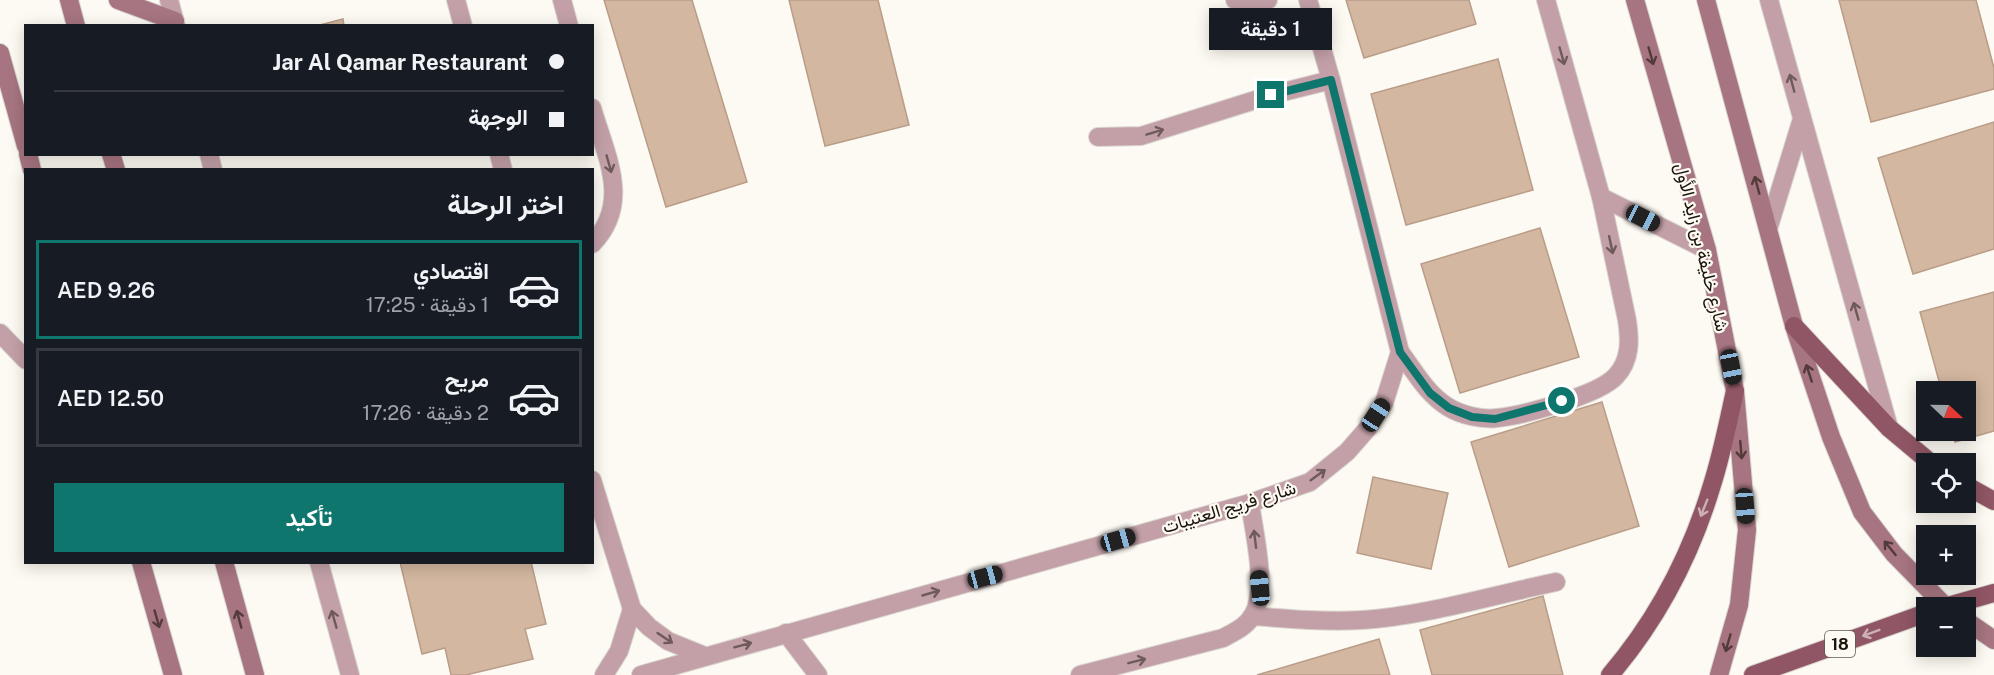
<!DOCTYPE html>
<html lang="ar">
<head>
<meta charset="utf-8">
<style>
	:root { --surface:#171b24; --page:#242831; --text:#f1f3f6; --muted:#9ea1a6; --line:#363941; --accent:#0f766e }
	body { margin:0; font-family:"Public Sans",Vazirmatn,sans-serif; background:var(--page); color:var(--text); direction:rtl; height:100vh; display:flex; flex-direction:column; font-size:22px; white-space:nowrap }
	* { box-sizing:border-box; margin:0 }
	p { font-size:20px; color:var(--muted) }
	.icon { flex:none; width:33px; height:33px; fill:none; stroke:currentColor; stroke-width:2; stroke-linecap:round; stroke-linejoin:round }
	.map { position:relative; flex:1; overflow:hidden; direction:ltr }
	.panel { position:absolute; left:24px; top:168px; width:570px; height:396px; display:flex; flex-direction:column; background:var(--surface); border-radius:0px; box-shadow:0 3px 15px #0003; direction:rtl }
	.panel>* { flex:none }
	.guide { position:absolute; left:24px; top:24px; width:570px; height:132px; border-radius:0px; box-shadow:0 3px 15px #0003; direction:rtl; display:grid; align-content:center; height:132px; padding:0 30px; background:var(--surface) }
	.needle { width:39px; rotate:112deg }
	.fabs { position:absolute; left:1916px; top:381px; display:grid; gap:12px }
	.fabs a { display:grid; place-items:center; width:60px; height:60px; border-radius:0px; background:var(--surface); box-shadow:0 3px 15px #0003; font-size:30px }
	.end { position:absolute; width:27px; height:27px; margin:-14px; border:8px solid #0f766e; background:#fff; box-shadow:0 0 0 3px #fff }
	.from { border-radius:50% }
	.bubble { position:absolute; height:42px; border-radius:0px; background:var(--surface); box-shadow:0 3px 15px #0003; font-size:20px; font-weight:600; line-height:42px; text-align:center; direction:rtl }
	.car { position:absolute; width:18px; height:36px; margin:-18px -9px; border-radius:8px; box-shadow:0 0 4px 2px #0007; background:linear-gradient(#222 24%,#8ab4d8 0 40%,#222 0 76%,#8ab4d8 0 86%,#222 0) }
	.guide b { display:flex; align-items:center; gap:21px; height:57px; font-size:22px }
	.guide b+b { border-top:2px solid var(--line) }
	.guide i { width:15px; height:15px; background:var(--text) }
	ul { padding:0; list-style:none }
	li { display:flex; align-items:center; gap:18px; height:99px; margin:0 12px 9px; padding:0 18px; border:3px solid var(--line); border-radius:0px }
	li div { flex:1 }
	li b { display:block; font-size:22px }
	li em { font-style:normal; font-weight:600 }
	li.current { border-color:var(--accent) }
	li>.icon { width:54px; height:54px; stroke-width:1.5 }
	h2 { padding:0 30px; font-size:27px; line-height:72px }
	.primary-button { display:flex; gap:12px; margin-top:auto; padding:12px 30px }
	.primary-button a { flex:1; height:69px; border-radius:0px; background:var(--accent); color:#fff; font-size:24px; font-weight:600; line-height:69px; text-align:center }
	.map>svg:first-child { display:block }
	.building { fill:#d3b7a0; stroke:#b99d88; stroke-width:1.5 }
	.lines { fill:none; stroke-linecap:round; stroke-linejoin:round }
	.lane-casing { stroke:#d9d5ce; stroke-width:20 }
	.secondary-casing { stroke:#d9d5ce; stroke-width:20 }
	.primary-casing { stroke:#d9d5ce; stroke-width:20 }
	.lane { stroke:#c3a0a8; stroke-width:18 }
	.secondary { stroke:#a67581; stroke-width:18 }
	.primary { stroke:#905665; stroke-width:18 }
	.oneway { stroke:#6e5a58 }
	.oneway2 { stroke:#523b39 }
	.oneway3 { stroke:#ccb0b3 }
	.route { stroke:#0f766e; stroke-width:8 }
	.labels { text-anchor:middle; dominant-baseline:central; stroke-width:4.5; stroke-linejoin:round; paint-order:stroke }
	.shield { fill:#fdfaf3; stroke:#5e594f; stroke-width:1.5 }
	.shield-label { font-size:16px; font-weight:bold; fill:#1a1409 }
	.street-label { font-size:18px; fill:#1a1409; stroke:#fdfaf3 }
</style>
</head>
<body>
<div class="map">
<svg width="1994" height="675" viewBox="0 0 1994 675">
	<rect width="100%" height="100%" fill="#fdfaf3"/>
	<g class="building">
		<polygon points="604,0 692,0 747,182 666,207"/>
		<polygon points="789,0 878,0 909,125 825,146"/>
		<polygon points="1346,0 1469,0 1476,24 1364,58"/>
		<polygon points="1839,0 1976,0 1994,68 1994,89 1871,122"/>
		<polygon points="343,19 344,26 316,26"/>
		<polygon points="1498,59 1533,190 1406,225 1371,94"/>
		<polygon points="1994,122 1994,249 1913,274 1878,158"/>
		<polygon points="1540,228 1579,357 1460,393 1421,264"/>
		<polygon points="1994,292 1994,431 1955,442 1952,430 1965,430 1965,392 1942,392 1920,312"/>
		<polygon points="1602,402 1639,526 1509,567 1471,442"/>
		<polygon points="1373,477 1448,493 1431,569 1357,553"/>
		<polygon points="400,562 531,562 546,624 525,629 533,659 466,675 451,675 445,648 422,654"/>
		<polygon points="1543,596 1563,675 1432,675 1420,630"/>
		<polygon points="1379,639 1390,675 1257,675"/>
	</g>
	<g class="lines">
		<g class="lane-casing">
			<g id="lane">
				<polyline points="169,0 176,26"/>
				<polyline points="456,0 463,26"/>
				<polyline points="562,0 569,26"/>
				<polyline points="1235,0 1268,0"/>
				<polyline points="1769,0 1889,428"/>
				<path d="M 592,108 C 606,156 632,203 592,244"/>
				<polyline points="1098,137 1141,136 1271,95 1331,80"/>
				<polyline points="209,154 213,170"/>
				<polyline points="499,154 503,170"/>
				<polyline points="1601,197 1707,250"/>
				<polyline points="1769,226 1802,119"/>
				<polyline points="0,333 26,360"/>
				<path d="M 1400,352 C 1415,372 1427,394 1448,407 C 1461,415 1482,420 1497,418 C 1524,415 1599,395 1616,376 C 1631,360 1630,339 1627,320 L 1601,197 L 1546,0"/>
				<polyline points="592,480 632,609 649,627 668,641 705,656"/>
				<polyline points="319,562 350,675"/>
				<path d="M 1252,616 C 1289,619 1325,622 1362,620 C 1425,616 1493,595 1556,582"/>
				<polyline points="786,633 818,675"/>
				<polyline points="604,675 619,651 632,609"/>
				<polyline points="641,675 1250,503 1310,482 1347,452 1368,428 1384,403 1400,352 1331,80 1308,0"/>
				<path d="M 1080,675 L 1223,638 C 1234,632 1246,627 1253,615 C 1268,588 1254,533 1250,503"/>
			</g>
		</g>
		<g class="secondary-casing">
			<g id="secondary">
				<polyline points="69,0 76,26"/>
				<polyline points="118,0 175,21"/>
				<polyline points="1635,0 1707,250 1735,391 1747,530 1739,605 1719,675"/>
				<polyline points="1706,0 1794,326 1831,437 1862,512 1894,554 1947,608"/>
				<polyline points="0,53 26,146"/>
				<polyline points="28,154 32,170"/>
				<polyline points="111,154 116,170"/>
				<polyline points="141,562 173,675"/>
				<polyline points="224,562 255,675"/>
				<polyline points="1965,620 1994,640"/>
			</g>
		</g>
		<g class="primary-casing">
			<g id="primary">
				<polyline points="1794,326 1889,428 1932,464"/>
				<polyline points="1965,485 1994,501"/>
				<polyline points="1941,608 1994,593"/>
				<path d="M 1610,675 C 1657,620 1691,555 1712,485 C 1722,454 1728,422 1735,391"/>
				<polyline points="1753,675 1926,613"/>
			</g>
		</g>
		<use href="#lane" class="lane"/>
		<use href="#secondary" class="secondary"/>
		<use href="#primary" class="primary"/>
	</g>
	<defs><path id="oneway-shaft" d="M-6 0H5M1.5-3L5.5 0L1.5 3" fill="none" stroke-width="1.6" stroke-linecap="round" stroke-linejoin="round" transform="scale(1.5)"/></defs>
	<g class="oneway">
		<use href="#oneway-shaft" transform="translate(1562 56) rotate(74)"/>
		<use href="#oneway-shaft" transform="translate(1792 83) rotate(-105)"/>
		<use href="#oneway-shaft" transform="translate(1155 132) rotate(-17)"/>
		<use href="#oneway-shaft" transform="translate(609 164) rotate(74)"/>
		<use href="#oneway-shaft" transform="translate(1611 245) rotate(78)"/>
		<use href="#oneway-shaft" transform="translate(1856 311) rotate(-106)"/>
		<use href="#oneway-shaft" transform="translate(1318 475) rotate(-36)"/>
		<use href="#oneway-shaft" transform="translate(1255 539) rotate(-97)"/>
		<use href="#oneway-shaft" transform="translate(931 593) rotate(-16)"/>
		<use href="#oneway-shaft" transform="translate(334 619) rotate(-106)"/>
		<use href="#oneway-shaft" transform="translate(665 638) rotate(34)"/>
		<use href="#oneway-shaft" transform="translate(743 645) rotate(-15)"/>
		<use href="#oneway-shaft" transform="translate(1137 661) rotate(-14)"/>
	</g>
	<g class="oneway2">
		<use href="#oneway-shaft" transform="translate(1651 56) rotate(74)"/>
		<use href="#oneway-shaft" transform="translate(1757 185) rotate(-105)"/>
		<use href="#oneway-shaft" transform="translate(1809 373) rotate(-108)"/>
		<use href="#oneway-shaft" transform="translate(1741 450) rotate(85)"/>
		<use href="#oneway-shaft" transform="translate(1890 548) rotate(-129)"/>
		<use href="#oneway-shaft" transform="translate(157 619) rotate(74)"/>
		<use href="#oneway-shaft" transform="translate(239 619) rotate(-105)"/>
		<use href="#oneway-shaft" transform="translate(1728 643) rotate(106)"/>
	</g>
	<g class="oneway3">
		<use href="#oneway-shaft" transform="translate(1704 508) rotate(112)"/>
		<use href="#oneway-shaft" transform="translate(1871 633) rotate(160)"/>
	</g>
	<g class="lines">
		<polyline class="route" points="1271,95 1331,80 1400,352 1430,393 1449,408 1472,417 1495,419 1562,401"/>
	</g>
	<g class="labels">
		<rect class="shield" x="1825" y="631" width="30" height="26" rx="4.5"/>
		<g class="shield-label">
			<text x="1840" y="644">18</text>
		</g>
		<g class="street-label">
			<text transform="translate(1702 247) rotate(76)">شارع خليفة بن زايد الأول</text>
			<text transform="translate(1229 507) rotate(-17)">شارع فريج العتيبات</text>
		</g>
	</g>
</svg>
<div class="fabs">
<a><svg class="needle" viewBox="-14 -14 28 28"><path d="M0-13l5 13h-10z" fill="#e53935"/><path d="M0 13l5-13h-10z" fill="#9ea1a6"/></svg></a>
<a><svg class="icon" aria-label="locate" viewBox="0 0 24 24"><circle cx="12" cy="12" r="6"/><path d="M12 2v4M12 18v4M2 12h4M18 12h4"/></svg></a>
<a>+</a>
<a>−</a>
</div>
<i class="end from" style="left:1562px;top:401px"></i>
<i class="end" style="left:1271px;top:95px"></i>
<div class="bubble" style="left:1209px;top:8px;width:123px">1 دقيقة</div>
<i class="car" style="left:1643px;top:218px;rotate:117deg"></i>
<i class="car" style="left:1731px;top:367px;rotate:169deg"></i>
<i class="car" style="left:1376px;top:415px;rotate:33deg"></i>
<i class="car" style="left:1745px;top:506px;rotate:176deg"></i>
<i class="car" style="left:1118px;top:540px;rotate:74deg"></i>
<i class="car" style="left:985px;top:577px;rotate:75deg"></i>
<i class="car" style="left:1260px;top:588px;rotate:354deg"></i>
<div class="guide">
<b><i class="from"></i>Jar Al Qamar Restaurant</b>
<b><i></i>الوجهة</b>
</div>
<section class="panel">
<h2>اختر الرحلة</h2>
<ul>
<li class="current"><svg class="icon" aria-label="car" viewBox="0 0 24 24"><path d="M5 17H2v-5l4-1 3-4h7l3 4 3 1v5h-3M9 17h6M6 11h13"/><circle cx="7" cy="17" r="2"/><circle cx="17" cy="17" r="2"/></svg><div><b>اقتصادي</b><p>1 دقيقة · 17:25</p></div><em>AED 9.26</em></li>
<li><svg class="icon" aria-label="car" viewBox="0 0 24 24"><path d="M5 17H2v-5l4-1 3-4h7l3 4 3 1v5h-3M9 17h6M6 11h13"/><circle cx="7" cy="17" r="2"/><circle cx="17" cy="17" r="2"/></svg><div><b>مريح</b><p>2 دقيقة · 17:26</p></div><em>AED 12.50</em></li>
</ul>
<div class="primary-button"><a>تأكيد</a></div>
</section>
</div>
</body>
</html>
